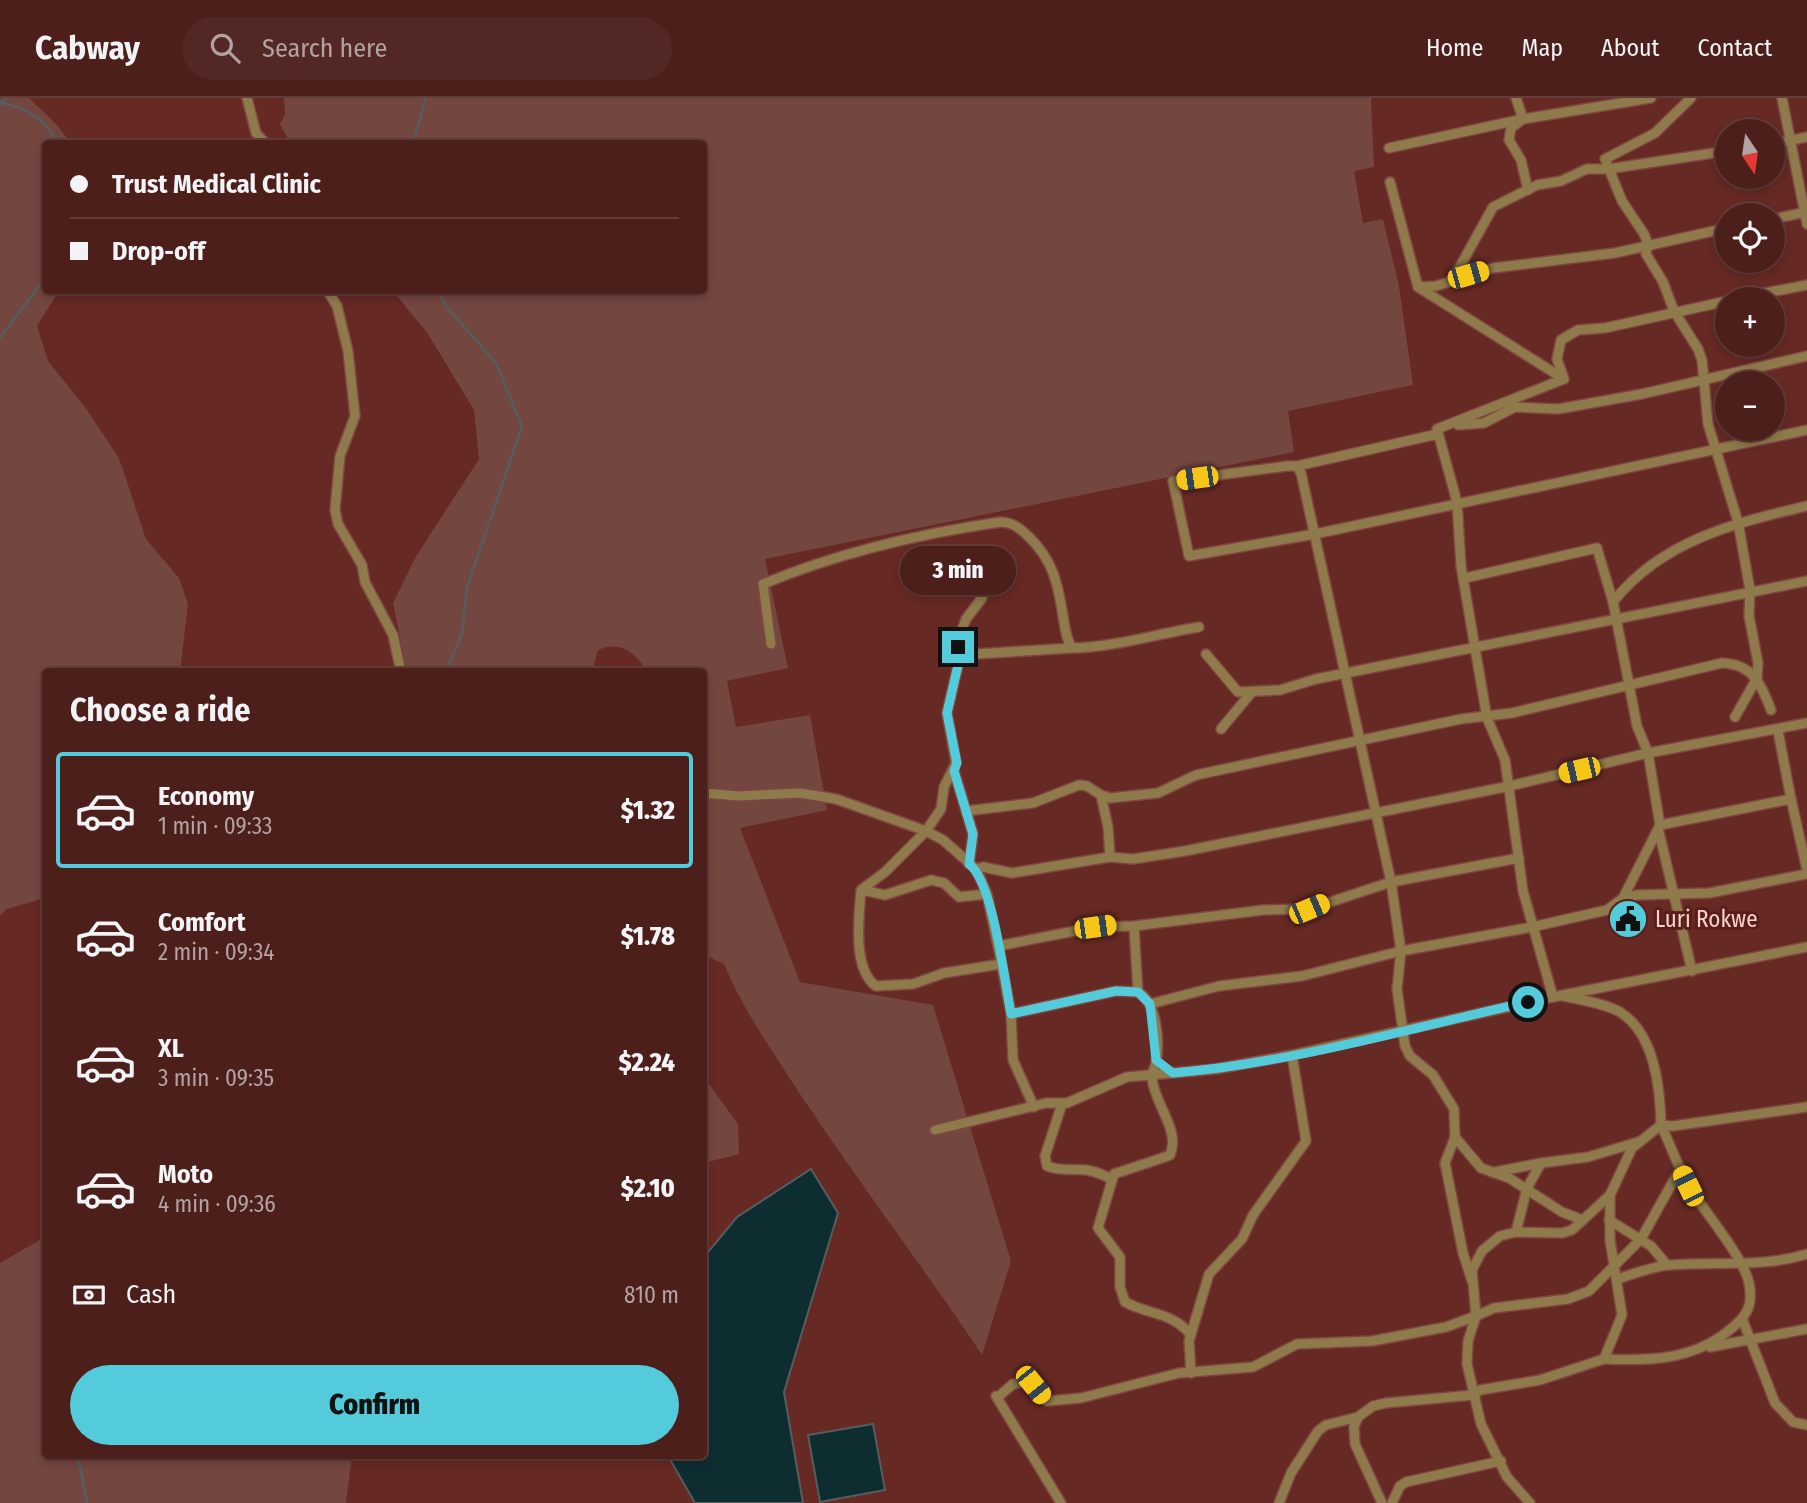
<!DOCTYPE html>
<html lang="en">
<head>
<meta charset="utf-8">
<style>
	:root { --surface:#4c1f1b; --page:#532724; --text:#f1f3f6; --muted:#b2a2a3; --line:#633d3a; --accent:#53cbda }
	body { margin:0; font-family:"Fira Sans Condensed",sans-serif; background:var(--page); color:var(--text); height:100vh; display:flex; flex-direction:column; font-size:26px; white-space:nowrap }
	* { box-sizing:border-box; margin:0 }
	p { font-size:23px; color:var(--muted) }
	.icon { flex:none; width:38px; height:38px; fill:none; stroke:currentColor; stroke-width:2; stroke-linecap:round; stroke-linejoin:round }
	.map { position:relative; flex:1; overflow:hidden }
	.details { position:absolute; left:42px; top:570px; width:665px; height:791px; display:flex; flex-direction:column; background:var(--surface); border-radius:7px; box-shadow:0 4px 10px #0003,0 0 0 2px var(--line) }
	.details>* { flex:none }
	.banner { position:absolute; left:42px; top:42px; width:665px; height:154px; border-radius:7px; box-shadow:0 4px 10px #0003,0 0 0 2px var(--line); display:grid; align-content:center; height:154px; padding:0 28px; background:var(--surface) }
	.needle { width:46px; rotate:167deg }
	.controls { position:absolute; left:1715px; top:21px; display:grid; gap:14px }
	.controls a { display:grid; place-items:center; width:70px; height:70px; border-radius:50%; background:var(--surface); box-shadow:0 4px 10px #0003,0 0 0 2px var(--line); font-size:35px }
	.end { position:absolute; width:32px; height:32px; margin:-16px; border:9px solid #53cbda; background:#111; box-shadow:0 0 0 4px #111 }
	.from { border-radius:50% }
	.bubble { position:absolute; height:49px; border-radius:24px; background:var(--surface); box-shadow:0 4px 10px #0003,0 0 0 2px var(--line); font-size:23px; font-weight:800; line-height:49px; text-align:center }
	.car { position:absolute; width:21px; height:42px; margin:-21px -10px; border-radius:9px; box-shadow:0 0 5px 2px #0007; background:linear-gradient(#f5c518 24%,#345 0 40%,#f5c518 0 76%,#345 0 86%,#f5c518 0) }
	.banner b { display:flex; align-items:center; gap:24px; height:66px; font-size:26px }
	.banner b+b { border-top:2px solid var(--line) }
	.banner i { width:18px; height:18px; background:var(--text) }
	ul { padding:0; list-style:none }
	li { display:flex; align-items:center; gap:21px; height:116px; margin:0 14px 10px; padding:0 14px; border:4px solid transparent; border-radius:7px }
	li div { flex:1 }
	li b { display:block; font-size:26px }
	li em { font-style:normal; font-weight:800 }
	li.on { border-color:var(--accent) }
	li>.icon { width:63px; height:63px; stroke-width:1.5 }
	h2 { padding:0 28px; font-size:32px; line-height:84px }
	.pay { display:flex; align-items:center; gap:18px; height:77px; padding:0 28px; font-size:26px }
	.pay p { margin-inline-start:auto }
	.button { display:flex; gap:14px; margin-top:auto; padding:14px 28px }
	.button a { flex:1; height:80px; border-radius:42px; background:var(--accent); color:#111; font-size:28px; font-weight:800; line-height:80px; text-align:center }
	header { display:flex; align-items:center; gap:42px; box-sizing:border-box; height:98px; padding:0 35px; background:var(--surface); border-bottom:2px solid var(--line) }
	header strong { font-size:33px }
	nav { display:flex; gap:38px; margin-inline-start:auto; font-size:24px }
	.search { width:490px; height:63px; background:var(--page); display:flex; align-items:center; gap:18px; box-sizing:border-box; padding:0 24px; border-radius:38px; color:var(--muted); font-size:26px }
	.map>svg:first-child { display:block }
	.green { fill:#744640 }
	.water { fill:#0e2d31; stroke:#545e5f; stroke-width:2 }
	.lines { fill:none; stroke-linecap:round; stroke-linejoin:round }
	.stream { stroke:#545e5f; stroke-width:2.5 }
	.minor-casing { stroke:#804742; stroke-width:12 }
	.minor { stroke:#8e7a4b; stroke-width:9 }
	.route { stroke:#53cbda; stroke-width:9 }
	.labels { text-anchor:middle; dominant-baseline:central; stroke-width:6; stroke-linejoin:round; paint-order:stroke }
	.poi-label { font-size:23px; fill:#f7d1cb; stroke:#5a1e1a; text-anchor:start }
</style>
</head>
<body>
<header>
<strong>Cabway</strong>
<div class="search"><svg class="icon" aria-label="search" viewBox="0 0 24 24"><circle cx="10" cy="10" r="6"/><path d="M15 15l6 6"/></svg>Search here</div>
<nav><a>Home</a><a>Map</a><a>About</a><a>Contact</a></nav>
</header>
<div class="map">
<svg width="1807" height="1405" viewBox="0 0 1807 1405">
	<rect width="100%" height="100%" fill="#662924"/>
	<g class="green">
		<polygon points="0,0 29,0 55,25 71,45 46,46 46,192 59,193 37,228 48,263 85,309 119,360 146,441 179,480 188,506 180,574 46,574 45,800 7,811 0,817"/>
		<path d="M 284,0 L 1371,0 L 1374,69 L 1354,73 L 1363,125 L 1383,121 L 1399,188 L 1413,287 L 1288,313 L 1294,354 L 765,461 L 788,570 L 727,583 L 736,629 L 810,617 L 827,712 L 740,730 L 800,884 L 933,907 L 1011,1163 L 982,1257 C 924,1170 860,1086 802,999 C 774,955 744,914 724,866 L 704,857 L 704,574 L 647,574 C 636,554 620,542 598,552 L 594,566 L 596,574 L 407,574 L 393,505 L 415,460 L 479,361 L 474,312 L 428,236 L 393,193 L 704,192 L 704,46 L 291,46 L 280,26 L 285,17 Z"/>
		<polygon points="704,979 738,1026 739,1056 704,1065"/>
		<polygon points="45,1139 46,1358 352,1358 346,1405 0,1405 0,1165"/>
	</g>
	<g class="water">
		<polygon points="811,1071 838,1115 784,1294 803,1405 695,1405 668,1358 704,1358 704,1159 737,1119"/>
		<polygon points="873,1326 885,1392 820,1404 808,1337"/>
	</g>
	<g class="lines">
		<g class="stream">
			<path d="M 0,5 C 24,8 48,22 57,46"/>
			<polyline points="1,5 7,0"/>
			<polyline points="413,46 426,0"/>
			<polyline points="437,192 446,208 496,265 522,328 467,490 462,535 446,574"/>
			<polyline points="0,240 46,179"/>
			<polyline points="78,1358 87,1405"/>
		</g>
		<g class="minor-casing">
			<g id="minor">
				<polyline points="247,0 256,35 266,46"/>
				<polyline points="1516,0 1523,21 1511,30 1509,42 1521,62 1528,92"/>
				<polyline points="1691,0 1655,35 1605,61 1622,103 1644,136 1648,146 1646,156 1663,184 1674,213 1698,251 1702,262 1708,326 1738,424 1750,492 1749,518 1758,565 1757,580 1735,619"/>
				<polyline points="1782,0 1807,126"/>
				<polyline points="1773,46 1807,39"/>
				<polyline points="1389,50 1523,21 1651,0"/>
				<polyline points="1390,84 1418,189 1564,281 1437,331 1457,404 1461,468 1487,620 1505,662 1523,793 1553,899"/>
				<polyline points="1773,121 1807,114"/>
				<polyline points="1453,181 1493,109 1537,87 1561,83 1587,71 1608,71 1727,53"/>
				<polyline points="1418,189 1436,188 1493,170 1615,155 1727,130"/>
				<polyline points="327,192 337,208 348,253 355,318 340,358 335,412 338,426 362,467 365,484 393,537 401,574"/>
				<polyline points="1734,201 1807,187"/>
				<polyline points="1564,281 1557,261 1561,242 1578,232 1605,230 1727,203"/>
				<polyline points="1458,327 1484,325 1515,309 1558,311 1642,296 1807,258"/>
				<polyline points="1297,368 1438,336"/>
				<polyline points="1465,480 1597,450 1613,504 1637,628 1648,655 1660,727 1623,800"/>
				<path d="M 982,500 L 966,521 L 958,542 L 959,563 L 947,615 L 956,665 L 944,689 L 941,711 L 926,733 L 885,774 L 861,792 C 859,818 852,871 876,888 L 913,886 L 944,875 L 1001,866"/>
				<path d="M 1613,504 C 1661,443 1734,425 1807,408"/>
				<path d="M 771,546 L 763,486 C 840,454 918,436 1000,424 C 1012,424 1020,430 1029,439 C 1053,462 1058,486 1063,518 C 1065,530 1066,541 1072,550 C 1115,549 1156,536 1199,529"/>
				<polyline points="1206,556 1238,594 1280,592 1316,581 1807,483"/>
				<polyline points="960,557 1072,550"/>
				<polyline points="1221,631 1251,595"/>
				<polyline points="1778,633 1791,701"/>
				<polyline points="954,673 973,736 969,766"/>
				<polyline points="704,695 738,698 800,695 836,701 926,733 943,742 976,771 987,796 1000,858 1011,916 1013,962 1034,1009"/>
				<path d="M 1101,697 L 1110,700 L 1158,695 L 1196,677 L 1461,621 L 1512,615 L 1722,565 C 1753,566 1761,586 1771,612"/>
				<polyline points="966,713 1033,705 1079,687 1087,688 1101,697 1108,729 1110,759"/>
				<polyline points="1660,727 1791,701 1807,772"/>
				<polyline points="1659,734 1692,873"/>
				<polyline points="976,771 983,769 1012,775 1110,759 1133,761 1185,753 1510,688 1648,655 1807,625"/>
				<polyline points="862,792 885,797 931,782 944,785 959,799 987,796"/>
				<path d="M 1134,828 L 1138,894 C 1157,905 1160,943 1156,964 C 1155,969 1152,974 1152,980 C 1154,1006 1181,1032 1170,1057 L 1165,1059 L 1114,1076 L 1098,1130 L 1120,1159 L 1120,1189 L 1125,1204 C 1149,1217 1172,1214 1190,1236"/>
				<polyline points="998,848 1095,829 1134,828 1263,812 1309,811 1391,784 1519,760"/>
				<polyline points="1150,906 1219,888 1302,878 1401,853 1532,829 1607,812 1623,800 1637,797 1709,795 1807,776"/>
				<polyline points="1011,916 1116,893 1138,894"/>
				<path d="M 1062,1006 L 1045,1058 L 1047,1068 C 1071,1077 1081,1064 1111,1081"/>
				<polyline points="1661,1027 1673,1028 1807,1009"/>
				<polyline points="935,1032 1046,1005 1067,1005 1127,979 1216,971 1292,957 1553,899 1807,849"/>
				<polyline points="1455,1039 1481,1070 1509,1080 1562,1114 1583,1122"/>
				<polyline points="1495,1074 1541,1065"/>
				<polyline points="1609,1122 1651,1148 1667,1167"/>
				<polyline points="1516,1134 1527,1090 1541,1065 1588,1059 1638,1044"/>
				<path d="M 1617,1181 C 1634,1176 1653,1168 1670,1167 C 1717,1163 1762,1170 1807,1156"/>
				<polyline points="1472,1183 1463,1155 1445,1065 1455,1039 1454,1011 1433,977 1410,958 1405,948 1397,891 1401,853 1391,784 1301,375 1297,368 1287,368 1173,383 1189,458 1315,436 1807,332"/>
				<polyline points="1743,1223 1775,1305 1793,1324 1807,1327"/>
				<polyline points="1710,1249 1807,1231"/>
				<path d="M 1604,1261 C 1649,1263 1691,1262 1727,1234 C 1745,1220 1754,1210 1749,1185 C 1744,1159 1701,1110 1687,1085 C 1677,1066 1670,1046 1661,1027"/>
				<polyline points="1191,1275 1189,1243 1209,1176 1242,1141 1253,1117 1306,1043 1292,957"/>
				<polyline points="996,1298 1061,1405"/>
				<path d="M 998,1299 L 1013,1286 L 1027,1283 L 1047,1303 L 1081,1300 L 1179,1275 L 1253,1269 L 1297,1246 L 1372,1243 L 1446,1229 L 1476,1218 L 1472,1172 L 1482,1153 L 1500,1138 L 1516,1134 L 1562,1135 L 1572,1132 L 1610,1097 L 1632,1050 L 1661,1027 C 1660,990 1655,936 1620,914 C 1604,905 1581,902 1563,898"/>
				<polyline points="1279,1405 1291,1375 1318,1333 1326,1327 1358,1319"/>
				<polyline points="1382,1405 1355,1346 1354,1329 1358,1319 1373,1308 1386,1305 1473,1297 1480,1292 1540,1282 1604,1261 1622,1217 1610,1142 1610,1097"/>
				<polyline points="1392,1405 1400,1388 1406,1384 1501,1363"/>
				<polyline points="1530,1405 1507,1379 1481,1326 1467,1266 1468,1243 1476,1218 1494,1210 1568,1201 1589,1193 1641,1141 1680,1071"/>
			</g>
		</g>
		<use href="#minor" class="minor"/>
	</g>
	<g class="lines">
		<path class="route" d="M 958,549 L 959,563 L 947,615 L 957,665 L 954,673 L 973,736 L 969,766 C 993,783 1005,885 1011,916 L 1116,893 L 1138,894 L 1150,906 L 1156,962 L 1173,975 C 1293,965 1411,930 1528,904"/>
	</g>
	<defs>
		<g id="civic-disc" transform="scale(2.0125)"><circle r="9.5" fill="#53cbda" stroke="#5a1e1a"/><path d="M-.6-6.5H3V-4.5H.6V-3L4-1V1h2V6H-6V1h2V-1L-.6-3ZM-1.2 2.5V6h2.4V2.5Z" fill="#111"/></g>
	</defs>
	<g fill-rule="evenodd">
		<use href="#civic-disc" x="1628" y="821"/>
	</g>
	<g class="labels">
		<g class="poi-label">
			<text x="1655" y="821">Luri Rokwe</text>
		</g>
	</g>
</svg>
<div class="controls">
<a><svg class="needle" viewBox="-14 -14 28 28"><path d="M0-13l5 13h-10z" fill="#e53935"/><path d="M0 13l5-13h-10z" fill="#b2a2a3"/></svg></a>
<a><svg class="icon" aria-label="locate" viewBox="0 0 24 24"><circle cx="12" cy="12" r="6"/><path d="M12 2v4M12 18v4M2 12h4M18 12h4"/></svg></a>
<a>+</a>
<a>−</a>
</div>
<i class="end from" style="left:1528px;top:904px"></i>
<i class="end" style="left:958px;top:549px"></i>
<div class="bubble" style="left:900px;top:448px;width:116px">3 min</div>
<i class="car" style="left:1468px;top:177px;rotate:74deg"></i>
<i class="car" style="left:1197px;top:380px;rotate:262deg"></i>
<i class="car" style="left:1579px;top:672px;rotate:257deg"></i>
<i class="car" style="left:1309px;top:811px;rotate:67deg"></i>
<i class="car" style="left:1095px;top:829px;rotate:82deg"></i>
<i class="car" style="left:1688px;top:1088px;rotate:334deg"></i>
<i class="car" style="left:1033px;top:1287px;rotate:141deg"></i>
<div class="banner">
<b><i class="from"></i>Trust Medical Clinic</b>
<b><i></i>Drop-off</b>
</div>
<section class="details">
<h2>Choose a ride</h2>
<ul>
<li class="on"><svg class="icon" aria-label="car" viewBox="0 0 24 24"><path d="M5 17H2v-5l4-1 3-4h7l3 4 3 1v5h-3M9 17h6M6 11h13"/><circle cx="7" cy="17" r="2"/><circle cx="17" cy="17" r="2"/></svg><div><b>Economy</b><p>1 min · 09:33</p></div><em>$1.32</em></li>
<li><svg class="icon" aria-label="car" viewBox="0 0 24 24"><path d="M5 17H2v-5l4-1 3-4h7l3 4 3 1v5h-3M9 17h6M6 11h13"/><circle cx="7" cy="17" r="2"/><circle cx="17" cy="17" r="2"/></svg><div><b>Comfort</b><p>2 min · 09:34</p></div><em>$1.78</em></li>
<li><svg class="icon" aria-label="car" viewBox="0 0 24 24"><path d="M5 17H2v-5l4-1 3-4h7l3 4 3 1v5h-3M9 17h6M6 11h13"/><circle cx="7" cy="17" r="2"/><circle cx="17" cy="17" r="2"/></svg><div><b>XL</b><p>3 min · 09:35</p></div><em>$2.24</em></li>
<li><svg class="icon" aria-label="car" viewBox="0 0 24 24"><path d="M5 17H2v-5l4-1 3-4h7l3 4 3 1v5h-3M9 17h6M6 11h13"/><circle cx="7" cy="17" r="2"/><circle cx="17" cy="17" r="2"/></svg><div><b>Moto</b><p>4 min · 09:36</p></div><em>$2.10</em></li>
</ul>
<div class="pay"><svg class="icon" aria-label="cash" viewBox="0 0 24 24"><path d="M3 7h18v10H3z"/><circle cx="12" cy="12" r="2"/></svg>Cash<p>810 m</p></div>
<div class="button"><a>Confirm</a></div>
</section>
</div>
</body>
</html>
